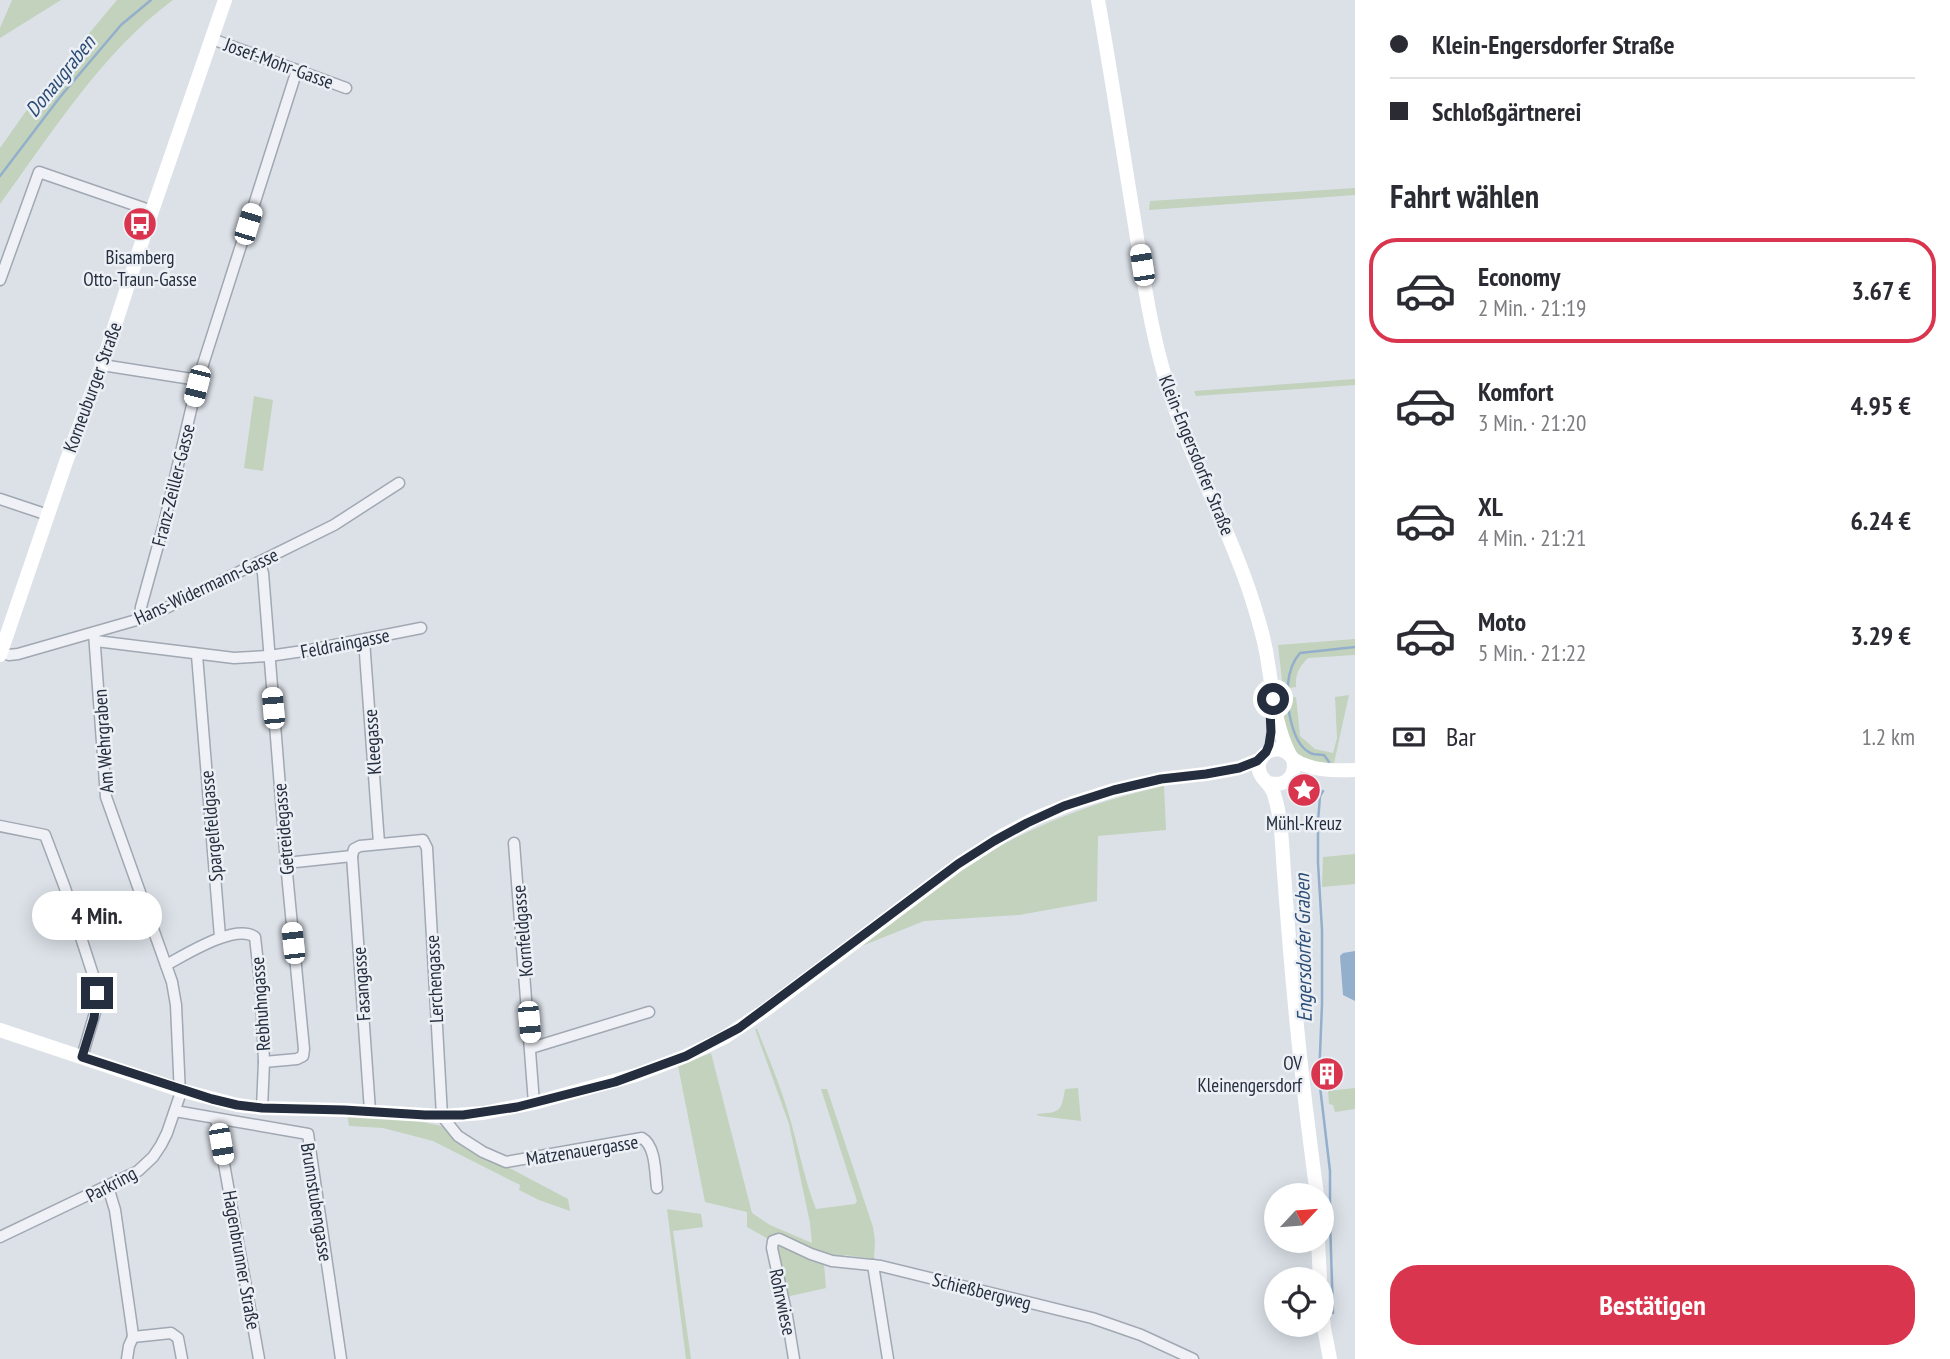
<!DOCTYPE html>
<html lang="de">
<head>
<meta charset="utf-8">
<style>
	:root { --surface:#fff; --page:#f2f2f3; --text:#2b2b33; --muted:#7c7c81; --line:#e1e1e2; --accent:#d9354e }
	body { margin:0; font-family:"PT Sans Narrow",sans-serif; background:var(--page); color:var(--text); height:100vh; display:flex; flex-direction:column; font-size:26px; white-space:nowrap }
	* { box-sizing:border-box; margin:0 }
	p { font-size:23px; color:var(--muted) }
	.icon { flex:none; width:38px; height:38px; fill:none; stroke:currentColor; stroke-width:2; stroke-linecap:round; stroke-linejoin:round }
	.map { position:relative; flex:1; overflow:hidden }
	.details { display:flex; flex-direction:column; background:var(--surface); width:595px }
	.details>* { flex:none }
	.top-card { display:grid; align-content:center; height:154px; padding:0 35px; background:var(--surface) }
	.needle { width:46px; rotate:64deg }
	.buttons { position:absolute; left:1264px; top:1183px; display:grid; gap:14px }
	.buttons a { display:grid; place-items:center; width:70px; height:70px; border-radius:50%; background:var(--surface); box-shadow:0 4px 18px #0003; font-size:35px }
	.end { position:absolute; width:32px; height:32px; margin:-16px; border:9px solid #252e3f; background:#fff; box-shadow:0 0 0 4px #fff }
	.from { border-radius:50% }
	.bubble { position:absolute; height:49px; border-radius:24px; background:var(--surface); box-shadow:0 4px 18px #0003; font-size:23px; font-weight:700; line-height:49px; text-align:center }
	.car { position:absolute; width:21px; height:42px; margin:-21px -10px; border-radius:9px; box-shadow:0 0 5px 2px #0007; background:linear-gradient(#fff 24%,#345 0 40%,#fff 0 76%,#345 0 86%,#fff 0) }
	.top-card b { display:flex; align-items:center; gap:24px; height:66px; font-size:26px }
	.top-card b+b { border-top:2px solid var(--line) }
	.top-card i { width:18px; height:18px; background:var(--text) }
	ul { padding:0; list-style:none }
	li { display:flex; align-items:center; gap:21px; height:105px; margin:0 14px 10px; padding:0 21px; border:4px solid transparent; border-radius:28px }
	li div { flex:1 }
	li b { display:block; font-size:26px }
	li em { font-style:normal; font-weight:700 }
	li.active { border-color:var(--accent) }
	li>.icon { width:63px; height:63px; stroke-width:1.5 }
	h2 { padding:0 35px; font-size:32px; line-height:84px }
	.pay { display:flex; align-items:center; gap:18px; height:77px; padding:0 35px; font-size:26px }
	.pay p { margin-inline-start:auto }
	.cta { display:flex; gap:14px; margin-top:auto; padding:14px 35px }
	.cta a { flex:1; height:80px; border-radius:28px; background:var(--accent); color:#fff; font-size:28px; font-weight:700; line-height:80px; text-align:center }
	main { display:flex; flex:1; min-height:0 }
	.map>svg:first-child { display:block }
	.green { fill:#c2d2bc }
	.water { fill:#93afcb }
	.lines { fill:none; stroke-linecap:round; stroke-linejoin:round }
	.stream { stroke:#93afcb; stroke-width:2.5 }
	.street-casing { stroke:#a1a8b2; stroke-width:13 }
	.street { stroke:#eff1f6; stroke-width:10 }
	.secondary { stroke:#fff; stroke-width:14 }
	.route { stroke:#252e3f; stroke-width:9 }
	.labels { text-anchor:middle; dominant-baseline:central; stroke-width:5; stroke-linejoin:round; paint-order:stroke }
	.street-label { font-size:19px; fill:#252e3f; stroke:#ecf0f5 }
	.poi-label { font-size:19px; fill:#252e3f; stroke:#ecf0f5 }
	.water-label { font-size:21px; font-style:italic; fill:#2c4d76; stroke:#ecf0f5 }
</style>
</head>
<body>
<main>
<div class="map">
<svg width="1355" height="1359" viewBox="0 0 1355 1359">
	<rect width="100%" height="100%" fill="#dce1e8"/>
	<g class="green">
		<polygon points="12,0 61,0 0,38 0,28"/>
		<path d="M 117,0 L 173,0 C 103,51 51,134 0,204 L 0,148 L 36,97 Z"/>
		<polygon points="1355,188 1355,195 1149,210 1150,201"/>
		<polygon points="1355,379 1355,385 1196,396 1194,391"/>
		<polygon points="254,396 273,400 263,471 244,468"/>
		<path d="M 1355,639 L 1355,655 L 1308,658 C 1299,667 1295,674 1296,687 L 1283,689 L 1278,645 Z"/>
		<path d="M 1349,695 L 1334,763 C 1289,772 1289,738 1279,704 L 1281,699 L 1296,697 L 1300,736 L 1315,749 L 1333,753 L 1337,738 L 1335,697 Z"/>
		<path d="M 1164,786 L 1166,830 L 1098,836 L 1097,901 L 1019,915 L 924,921 L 862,946 C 901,916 939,883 981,857 C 1038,823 1100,800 1164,786 Z"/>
		<polygon points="1355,854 1355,884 1322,887 1323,857"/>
		<path d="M 755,1029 L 757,1029 C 770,1061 783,1092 792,1126 C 800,1154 805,1181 816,1209 L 855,1204 L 857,1201 L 821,1089 L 827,1089 L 873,1227 L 875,1241 L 874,1259 L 845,1255 L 839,1258 L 837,1265 L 824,1264 L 826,1288 L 786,1297 L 770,1240 L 747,1227 L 747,1212 L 705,1202 L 678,1066 L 711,1053 L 752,1213 L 770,1225 L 812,1243 L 810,1223 L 789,1124 Z"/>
		<path d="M 1078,1088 L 1081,1121 L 1039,1116 L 1036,1114 C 1060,1112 1061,1113 1065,1089 Z"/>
		<polygon points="1355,1088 1355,1109 1335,1112 1333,1105 1329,1104 1328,1091"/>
		<polygon points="347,1113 408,1119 442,1126 453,1138 568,1199 570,1211 539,1200 519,1190 520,1185 433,1141 383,1128 349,1126"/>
		<polygon points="667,1209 701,1214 703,1227 673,1231 691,1359 686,1359"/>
	</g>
	<polygon class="water" points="1355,951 1355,1001 1343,995 1340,956 1343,953"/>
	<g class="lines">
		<g class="stream">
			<polyline points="0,176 60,97 121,25 151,0"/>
			<path d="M 1329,762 L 1324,755 C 1323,755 1313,754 1313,754 C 1291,747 1286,703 1288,684 C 1289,672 1293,661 1300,653 L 1355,647"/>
			<polyline points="1323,791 1320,796 1318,822 1318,863 1322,930 1322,1004 1319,1078 1330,1171 1330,1221 1333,1313"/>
		</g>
		<g class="street-casing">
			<g id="street">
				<polyline points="212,39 346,88"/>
				<polyline points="0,280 39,172 152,211"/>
				<polyline points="102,365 198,380"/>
				<polyline points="0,499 48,515"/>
				<polyline points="259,562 263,573 286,863 304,1049 303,1056 297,1059 264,1062"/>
				<polyline points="140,619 141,607 165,520 198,380 297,70"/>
				<polyline points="364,640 379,843"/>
				<polyline points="96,641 234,658 269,656 310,650 421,628"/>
				<polyline points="1,652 9,655 18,654 140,619 162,610 334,525 399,483"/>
				<polyline points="197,655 220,937"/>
				<polyline points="0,826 45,835 65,888 96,984 96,1009 82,1057"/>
				<polyline points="514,843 534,1103"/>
				<polyline points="352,856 370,1111"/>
				<path d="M 286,863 L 352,856 L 354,849 L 360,846 L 423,840 L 427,848 L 442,1116 L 458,1136 L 483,1152 L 506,1162 L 642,1138 C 656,1146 655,1173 657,1188"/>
				<path d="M 166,965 C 185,955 235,923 255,937 L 261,991 L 264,1062 L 262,1108"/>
				<polyline points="531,1048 649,1012"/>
				<polyline points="175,1111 308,1134 341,1359"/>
				<polyline points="216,1119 259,1359"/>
				<polyline points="108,1187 115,1210 132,1328 133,1337 129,1346 127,1359"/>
				<polyline points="0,1237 138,1171 153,1157 161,1145 167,1133 180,1095 176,1005 172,982 106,797 94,633"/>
				<polyline points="873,1265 888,1359"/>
				<polyline points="133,1337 171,1333 178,1338 182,1359"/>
				<polyline points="794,1359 787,1316 772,1248 773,1241 779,1239 811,1254 832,1261 881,1266 1092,1318 1141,1335 1193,1359"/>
			</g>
		</g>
		<use href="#street" class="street"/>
		<g class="secondary">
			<path d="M 1098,0 C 1111,73 1122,146 1134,219 C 1142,269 1149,321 1163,370 C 1184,448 1226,519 1251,596 C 1258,618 1265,640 1268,663 C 1273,693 1275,727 1290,755"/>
			<polyline points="0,655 66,462 102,365 152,211 225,0"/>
			<path d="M 1293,759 C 1311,771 1334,771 1355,770"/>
			<path d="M 1269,783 C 1286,787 1297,776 1293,759 C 1278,737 1249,757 1262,777 C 1267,783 1271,786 1274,794 C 1282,819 1282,847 1284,873 C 1287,913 1290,954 1294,995 C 1300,1062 1308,1128 1317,1195"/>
			<polyline points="0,1030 180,1090 237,1105 262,1108 344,1110 442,1116 483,1113 534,1103 636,1075 686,1056 725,1037 764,1011 959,864 1004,835 1036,818 1073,803 1114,790 1161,779 1206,774 1239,768 1261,759"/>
			<polyline points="1318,1241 1320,1279"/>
			<polyline points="1321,1299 1324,1328 1330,1359"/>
		</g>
	</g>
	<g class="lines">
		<polyline class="route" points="97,993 94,1018 82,1057 212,1099 237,1105 262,1108 344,1110 425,1115 463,1115 517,1107 615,1082 686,1056 739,1028 958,864 994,841 1027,823 1064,806 1114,790 1161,779 1206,774 1239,768 1257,761 1266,752 1269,745 1271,732 1270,710 1273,699"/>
	</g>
	<defs>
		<g id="bus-disc" transform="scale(1.75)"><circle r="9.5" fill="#d9354e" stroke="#ecf0f5"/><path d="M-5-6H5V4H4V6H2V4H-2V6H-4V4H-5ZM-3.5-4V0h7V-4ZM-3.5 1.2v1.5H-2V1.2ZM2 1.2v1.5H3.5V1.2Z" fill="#fff"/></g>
		<g id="sight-disc" transform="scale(1.75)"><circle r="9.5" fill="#d9354e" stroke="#ecf0f5"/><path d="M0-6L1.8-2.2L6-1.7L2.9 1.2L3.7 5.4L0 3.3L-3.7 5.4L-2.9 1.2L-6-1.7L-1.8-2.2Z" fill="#fff"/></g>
		<g id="building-disc" transform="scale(1.75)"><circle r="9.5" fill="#d9354e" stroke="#ecf0f5"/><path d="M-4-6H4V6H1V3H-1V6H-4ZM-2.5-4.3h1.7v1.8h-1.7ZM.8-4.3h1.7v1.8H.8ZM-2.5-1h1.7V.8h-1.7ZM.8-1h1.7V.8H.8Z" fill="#fff"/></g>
	</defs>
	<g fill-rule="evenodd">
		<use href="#bus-disc" x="140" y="224"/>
		<use href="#sight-disc" x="1304" y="790"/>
		<use href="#building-disc" x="1327" y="1074"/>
	</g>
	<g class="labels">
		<g class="street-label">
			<text transform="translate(279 63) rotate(20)">Josef-Mohr-Gasse</text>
			<text transform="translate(92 387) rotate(-70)">Korneuburger Straße</text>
			<text transform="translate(1197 455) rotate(68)">Klein-Engersdorfer Straße</text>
			<text transform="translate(173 485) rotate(-76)">Franz-Zeiller-Gasse</text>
			<text transform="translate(206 586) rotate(-25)">Hans-Widermann-Gasse</text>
			<text transform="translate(345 643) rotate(-11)">Feldraingasse</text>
			<text transform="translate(103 741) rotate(-94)">Am Wehrgraben</text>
			<text transform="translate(372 742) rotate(-94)">Kleegasse</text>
			<text transform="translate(211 826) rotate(-95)">Spargelfeldgasse</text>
			<text transform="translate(283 829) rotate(-95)">Getreidegasse</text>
			<text transform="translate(522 931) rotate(-95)">Kornfeldgasse</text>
			<text transform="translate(434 979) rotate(-93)">Lerchengasse</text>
			<text transform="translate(361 984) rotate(-94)">Fasangasse</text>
			<text transform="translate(260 1004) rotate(-94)">Rebhuhngasse</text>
			<text transform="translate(582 1150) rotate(-9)">Matzenauergasse</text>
			<text transform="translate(111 1184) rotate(-28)">Parkring</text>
			<text transform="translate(317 1202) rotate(81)">Brunnstubengasse</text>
			<text transform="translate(242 1260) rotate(80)">Hagenbrunner Straße</text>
			<text transform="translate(982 1291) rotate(14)">Schießbergweg</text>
			<text transform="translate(783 1302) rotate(78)">Rohrwiese</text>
		</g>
		<g class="poi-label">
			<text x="140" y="257">Bisamberg<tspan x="140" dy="22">Otto-Traun-Gasse</tspan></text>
			<text x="1304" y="823">Mühl-Kreuz</text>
			<text x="1302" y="1063" text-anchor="end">OV<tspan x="1302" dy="22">Kleinengersdorf</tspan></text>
		</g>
		<g class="water-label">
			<text transform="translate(60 76) rotate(-51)">Donaugraben</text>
			<text transform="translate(1303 948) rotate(-91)">Engersdorfer Graben</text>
		</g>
	</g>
</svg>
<div class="buttons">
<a><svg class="needle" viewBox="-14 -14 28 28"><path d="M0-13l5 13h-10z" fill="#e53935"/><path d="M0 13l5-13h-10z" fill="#7c7c81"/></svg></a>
<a><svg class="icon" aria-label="locate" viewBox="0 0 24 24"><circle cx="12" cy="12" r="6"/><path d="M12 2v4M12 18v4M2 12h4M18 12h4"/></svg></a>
</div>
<i class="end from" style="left:1273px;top:699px"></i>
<i class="end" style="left:97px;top:993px"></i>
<div class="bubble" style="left:32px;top:891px;width:130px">4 Min.</div>
<i class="car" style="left:248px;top:224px;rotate:17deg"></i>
<i class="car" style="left:1142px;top:265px;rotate:351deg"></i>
<i class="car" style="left:197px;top:386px;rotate:194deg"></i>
<i class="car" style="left:273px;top:708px;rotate:355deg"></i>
<i class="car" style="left:293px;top:943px;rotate:354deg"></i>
<i class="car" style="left:529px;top:1022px;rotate:175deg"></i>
<i class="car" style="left:221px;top:1144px;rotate:170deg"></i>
</div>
<section class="details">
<div class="top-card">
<b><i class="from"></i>Klein-Engersdorfer Straße</b>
<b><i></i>Schloßgärtnerei</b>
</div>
<h2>Fahrt wählen</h2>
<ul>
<li class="active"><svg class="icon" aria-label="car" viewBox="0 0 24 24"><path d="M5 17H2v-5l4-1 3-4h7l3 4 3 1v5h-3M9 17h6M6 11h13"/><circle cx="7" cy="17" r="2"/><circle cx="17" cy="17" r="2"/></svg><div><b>Economy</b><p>2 Min. · 21:19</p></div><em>3.67 €</em></li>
<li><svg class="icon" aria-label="car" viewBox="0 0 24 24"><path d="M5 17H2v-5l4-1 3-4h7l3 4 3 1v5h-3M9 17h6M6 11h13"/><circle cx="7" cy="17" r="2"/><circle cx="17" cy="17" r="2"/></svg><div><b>Komfort</b><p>3 Min. · 21:20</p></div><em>4.95 €</em></li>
<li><svg class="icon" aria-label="car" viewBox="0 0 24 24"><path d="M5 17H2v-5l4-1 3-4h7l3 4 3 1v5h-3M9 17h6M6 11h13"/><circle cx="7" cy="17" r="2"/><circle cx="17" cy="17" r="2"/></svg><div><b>XL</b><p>4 Min. · 21:21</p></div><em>6.24 €</em></li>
<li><svg class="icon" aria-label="car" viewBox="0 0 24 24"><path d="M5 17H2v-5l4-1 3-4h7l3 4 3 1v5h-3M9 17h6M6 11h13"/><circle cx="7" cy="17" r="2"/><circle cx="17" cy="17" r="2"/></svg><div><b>Moto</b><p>5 Min. · 21:22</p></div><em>3.29 €</em></li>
</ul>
<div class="pay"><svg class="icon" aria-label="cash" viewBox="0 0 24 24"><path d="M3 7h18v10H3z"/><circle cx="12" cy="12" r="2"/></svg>Bar<p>1.2 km</p></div>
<div class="cta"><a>Bestätigen</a></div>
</section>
</main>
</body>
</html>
